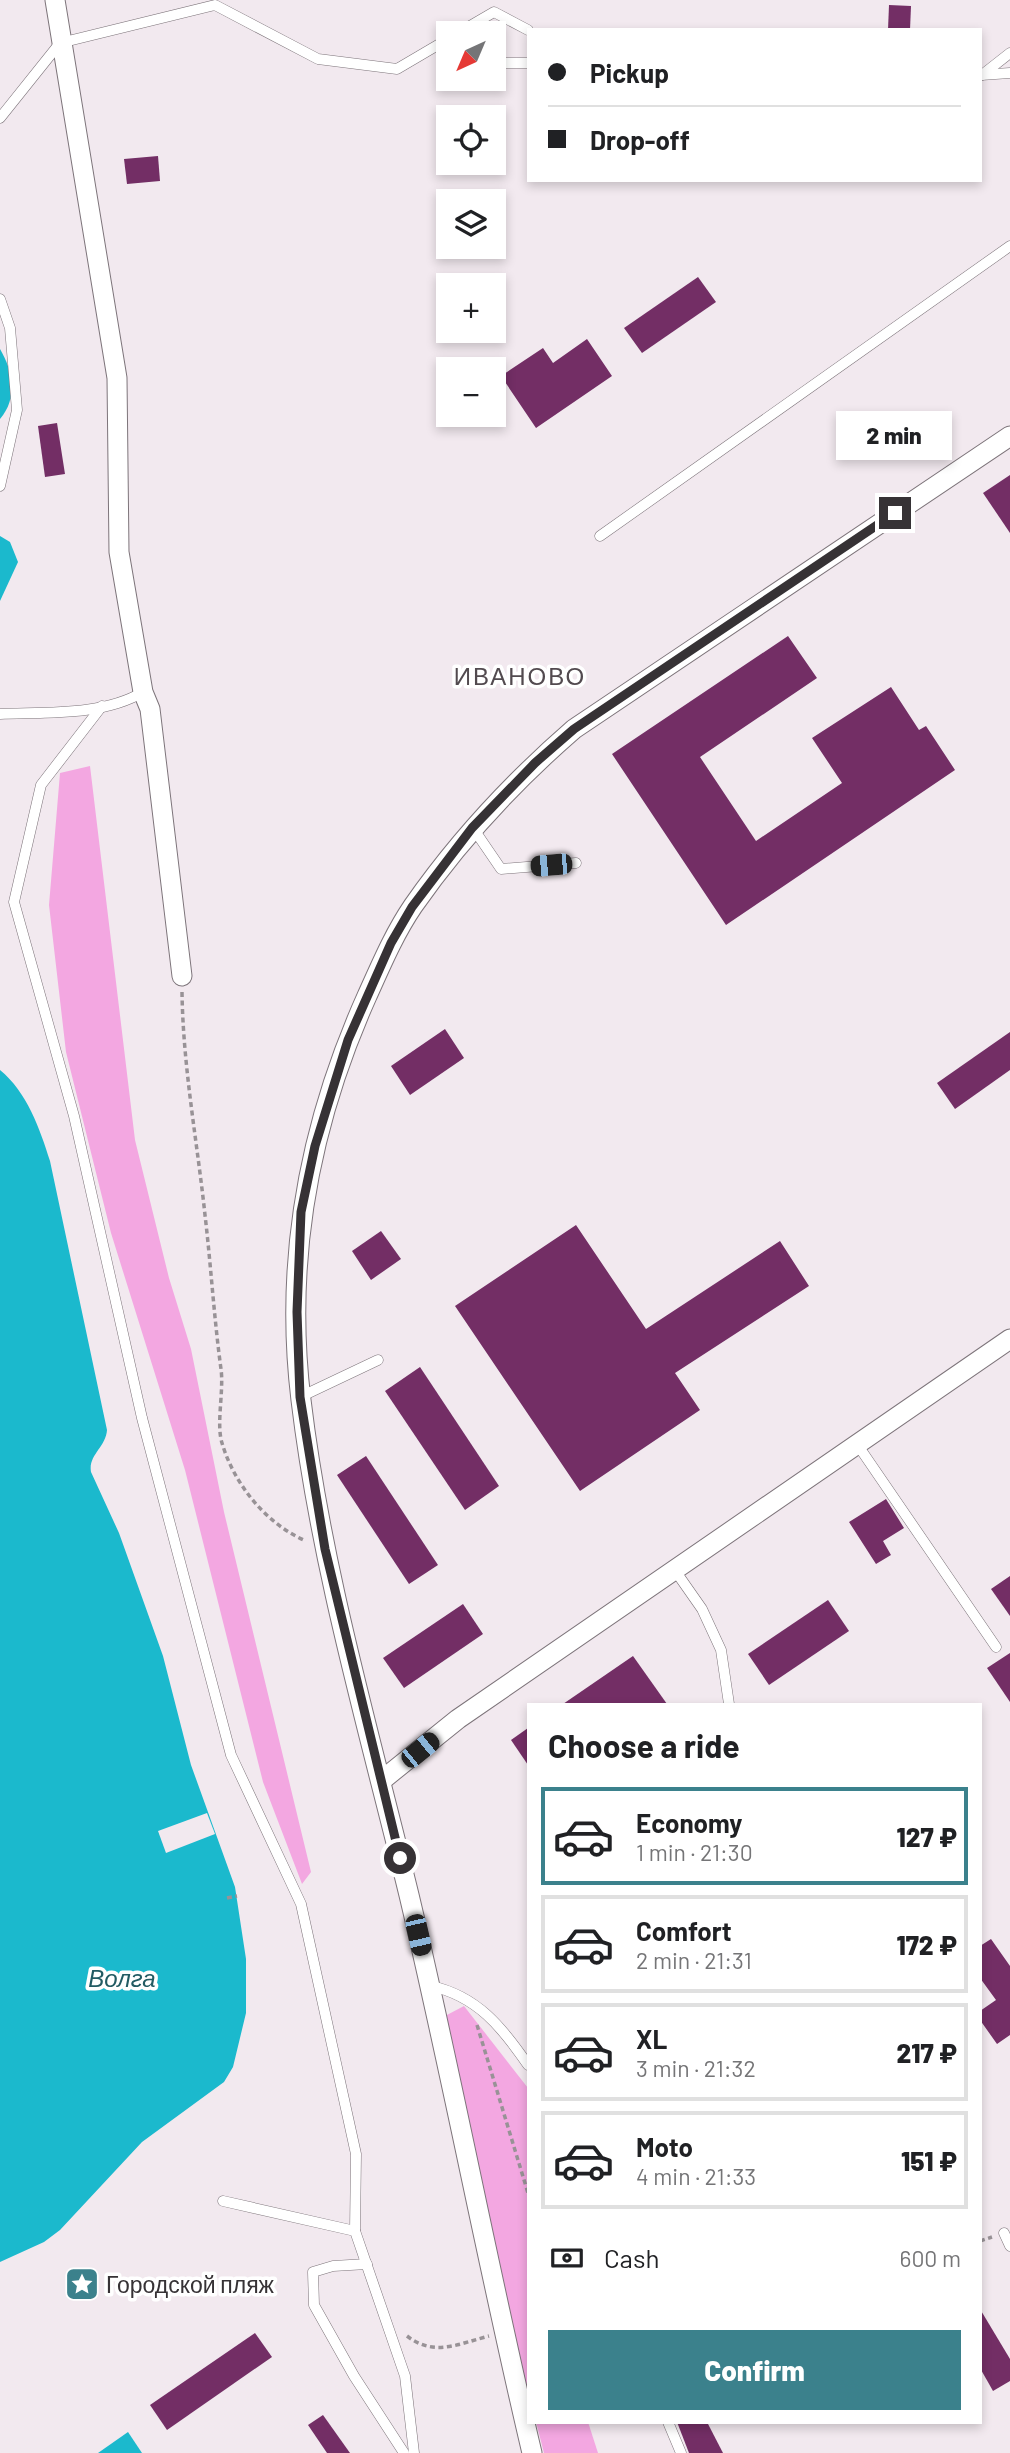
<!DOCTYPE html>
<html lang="en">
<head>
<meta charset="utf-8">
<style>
	:root { --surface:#fff; --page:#f6f6f6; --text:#202124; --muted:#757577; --line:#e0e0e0; --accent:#3b818c }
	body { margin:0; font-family:Barlow,sans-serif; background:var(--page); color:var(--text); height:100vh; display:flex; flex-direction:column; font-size:26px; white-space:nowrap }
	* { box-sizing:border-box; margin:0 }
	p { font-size:23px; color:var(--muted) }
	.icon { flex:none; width:38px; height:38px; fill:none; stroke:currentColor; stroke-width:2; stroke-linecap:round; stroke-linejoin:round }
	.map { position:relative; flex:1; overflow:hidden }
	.sheet { position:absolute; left:527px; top:1703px; width:455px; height:721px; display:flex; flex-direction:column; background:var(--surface); border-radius:0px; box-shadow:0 4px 10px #0003 }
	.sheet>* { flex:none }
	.top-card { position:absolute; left:527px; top:28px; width:455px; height:154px; border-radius:0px; box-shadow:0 4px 10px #0003; display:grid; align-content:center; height:154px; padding:0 21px; background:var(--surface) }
	.needle { width:46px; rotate:224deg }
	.fabs { position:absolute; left:436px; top:21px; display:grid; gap:14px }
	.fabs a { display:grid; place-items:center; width:70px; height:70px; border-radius:0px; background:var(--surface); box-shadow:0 4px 10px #0003; font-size:35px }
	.end { position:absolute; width:32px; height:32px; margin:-16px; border:9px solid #363235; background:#fff; box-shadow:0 0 0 4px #fff }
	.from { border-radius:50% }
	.bubble { position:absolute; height:49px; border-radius:0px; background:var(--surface); box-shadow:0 4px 10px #0003; font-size:23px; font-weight:800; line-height:49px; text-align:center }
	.car { position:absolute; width:21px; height:42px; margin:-21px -10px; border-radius:9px; box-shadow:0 0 5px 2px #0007; background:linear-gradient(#222 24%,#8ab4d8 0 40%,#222 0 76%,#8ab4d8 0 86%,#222 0) }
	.top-card b { display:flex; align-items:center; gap:24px; height:66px; font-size:26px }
	.top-card b+b { border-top:2px solid var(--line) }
	.top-card i { width:18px; height:18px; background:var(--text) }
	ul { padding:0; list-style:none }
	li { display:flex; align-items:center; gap:21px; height:98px; margin:0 14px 10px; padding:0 7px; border:4px solid var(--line); border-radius:0px }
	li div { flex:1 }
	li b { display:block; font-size:26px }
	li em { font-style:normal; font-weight:800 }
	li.selected { border-color:var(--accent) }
	li>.icon { width:63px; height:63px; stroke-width:1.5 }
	h2 { padding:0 21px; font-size:32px; line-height:84px }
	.pay { display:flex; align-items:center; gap:18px; height:77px; padding:0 21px; font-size:26px }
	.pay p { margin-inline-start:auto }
	.cta { display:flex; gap:14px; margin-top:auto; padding:14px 21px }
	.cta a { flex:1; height:80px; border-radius:0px; background:var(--accent); color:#fff; font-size:28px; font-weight:800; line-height:80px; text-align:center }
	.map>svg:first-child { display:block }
	.green { fill:#f3a7e1 }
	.water { fill:#1bb9cd }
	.pier { fill:#f2e9ef }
	.building { fill:#732e65 }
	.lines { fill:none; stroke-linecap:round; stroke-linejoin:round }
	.lane-casing { stroke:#7d747a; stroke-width:11 }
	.street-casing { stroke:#7d747a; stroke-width:21 }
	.path { stroke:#989296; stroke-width:3.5; stroke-dasharray:5 3.5; stroke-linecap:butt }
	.lane { stroke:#fff; stroke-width:10 }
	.street { stroke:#fff; stroke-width:19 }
	.route { stroke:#363235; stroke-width:9 }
	.labels { text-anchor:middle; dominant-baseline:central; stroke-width:7; stroke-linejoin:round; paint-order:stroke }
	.poi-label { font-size:23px; fill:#363235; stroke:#fff; text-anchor:start }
	.neighbourhood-label { font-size:24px; letter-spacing:2px; fill:#524a4f; stroke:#fff }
	.water-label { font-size:24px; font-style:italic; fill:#225b63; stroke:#fff }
</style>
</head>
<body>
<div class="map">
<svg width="1010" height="2453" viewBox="0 0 1010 2453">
	<rect width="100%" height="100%" fill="#f2e9ef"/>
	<g class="green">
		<polygon points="90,766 135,1140 169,1278 191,1349 224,1512 311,1872 302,1884 263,1782 185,1470 111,1233 66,1052 49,905 60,773"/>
		<polygon points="464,2006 528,2088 528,2393 506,2305 445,2016"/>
		<polygon points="536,2422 588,2422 598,2453 544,2453"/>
	</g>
	<g class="water">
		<path d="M 0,349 C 13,371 18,398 0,419 Z"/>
		<polygon points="0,536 10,542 18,562 0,601"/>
		<path d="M 0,1070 C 27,1092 40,1129 50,1161 L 107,1430 C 106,1447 88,1455 91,1472 L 119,1533 L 163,1656 L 191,1765 L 235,1887 L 246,1959 L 246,2013 L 233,2067 L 224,2082 L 142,2142 L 60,2230 L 44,2242 L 0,2262 Z"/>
		<polygon points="128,2432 142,2453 98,2453"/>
	</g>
	<polygon class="pier" points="207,1813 215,1834 166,1853 158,1831"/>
	<g class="building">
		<polygon points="889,5 911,6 910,30 888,30"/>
		<polygon points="158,156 160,181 127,184 124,159"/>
		<polygon points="698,277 716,302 642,353 624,328"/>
		<polygon points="587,339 612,376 536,428 501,376 543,348 553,363"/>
		<polygon points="57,423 65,474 45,477 38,426"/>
		<polygon points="1010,475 1010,533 983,493"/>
		<polygon points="788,636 817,678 700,757 756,841 842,783 812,738 891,687 919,730 926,726 955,770 726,925 612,754"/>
		<polygon points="445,1029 464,1058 410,1095 391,1066"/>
		<polygon points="1010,1032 1010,1070 955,1109 937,1083"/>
		<polygon points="576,1225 646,1329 780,1241 809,1286 675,1373 700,1410 580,1491 455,1306"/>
		<polygon points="381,1231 401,1259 371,1280 352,1251"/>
		<polygon points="420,1367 499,1486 465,1510 385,1391"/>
		<polygon points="366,1456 438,1565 409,1584 337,1475"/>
		<polygon points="886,1499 904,1528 883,1541 891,1555 876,1564 849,1522"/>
		<polygon points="1010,1576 1010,1616 991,1589"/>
		<polygon points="828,1600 849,1631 769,1685 748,1654"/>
		<polygon points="463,1604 483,1634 404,1688 383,1658"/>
		<polygon points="1010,1653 1010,1702 987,1668"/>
		<polygon points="633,1656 667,1704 563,1704"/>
		<polygon points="528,1728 528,1765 511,1740"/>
		<polygon points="991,1939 1010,1966 1010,2035 997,2044 980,2020 980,2011 996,2000 980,1978 980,1946"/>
		<polygon points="980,2309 1010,2359 1010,2381 993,2391 980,2368"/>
		<polygon points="255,2333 272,2357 167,2430 150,2405"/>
		<polygon points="323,2415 350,2453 327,2453 308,2425"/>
		<polygon points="677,2422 707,2422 723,2453 689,2453"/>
	</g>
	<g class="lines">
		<g class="lane-casing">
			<g id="lane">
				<polyline points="458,33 494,12 528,30"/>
				<polyline points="496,63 528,63"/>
				<polyline points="981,75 1010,73"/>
				<polyline points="982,75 1010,53"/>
				<polyline points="0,118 60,43 215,5 318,59 397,69 448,39"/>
				<polyline points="0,299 10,328 17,410 0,486"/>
				<polyline points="600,536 1010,246"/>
				<polyline points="102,706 41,785 14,902 74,1116 142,1418 231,1755 301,1904 356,2154 355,2231"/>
				<path d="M 0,714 C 45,712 103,716 143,692"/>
				<polyline points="473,828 501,869 576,863"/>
				<polyline points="300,1397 378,1360"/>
				<polyline points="857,1444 996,1647"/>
				<polyline points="674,1569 702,1609 721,1650 729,1704"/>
				<path d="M 431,1986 C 477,1996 502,2027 528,2065"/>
				<polyline points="223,2201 355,2231 405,2376 414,2453"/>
				<polyline points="1004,2233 1010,2246"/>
				<polyline points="367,2264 333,2266 313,2272 314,2305 354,2376 404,2453"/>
				<polyline points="668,2422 681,2453"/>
			</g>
		</g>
		<g class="street-casing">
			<g id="street">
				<polyline points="55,0 117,378 119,552 143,692 150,709 182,976"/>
				<polyline points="381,1781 458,1719 1010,1339"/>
				<path d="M 532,2453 C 488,2268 453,2080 409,1895 C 369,1731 321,1567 301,1400 C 284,1260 310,1123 367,996 C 381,965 394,934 413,906 C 459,840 513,782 574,729 L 1010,436"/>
			</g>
		</g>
		<g class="path">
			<path d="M 182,992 C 183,1067 197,1140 205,1215 C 211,1266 214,1318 221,1369 C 224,1391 216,1424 222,1443 C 234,1484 266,1524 306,1541"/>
			<polyline points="227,1898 237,1896"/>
			<polyline points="477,2025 528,2193"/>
			<polyline points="980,2241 992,2237"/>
			<path d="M 407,2336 C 434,2357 458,2344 489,2336"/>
		</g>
		<use href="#lane" class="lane"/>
		<use href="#street" class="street"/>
	</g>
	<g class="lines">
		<polyline class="route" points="400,1858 325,1549 300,1397 297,1312 301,1212 315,1146 348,1040 391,943 412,907 472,828 535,763 574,729 895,513"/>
	</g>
	<defs>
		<g id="sight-square" transform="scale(1.75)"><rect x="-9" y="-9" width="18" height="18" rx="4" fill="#3b818c" stroke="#fff"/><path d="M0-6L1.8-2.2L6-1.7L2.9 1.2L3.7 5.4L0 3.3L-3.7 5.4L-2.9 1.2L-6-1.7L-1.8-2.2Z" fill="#fff"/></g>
	</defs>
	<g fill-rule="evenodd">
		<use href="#sight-square" x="82" y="2284"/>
	</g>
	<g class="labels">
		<g class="poi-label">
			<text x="106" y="2284">Городской пляж</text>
		</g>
		<g class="neighbourhood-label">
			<text x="520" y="675">ИВАНОВО</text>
		</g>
		<g class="water-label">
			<text x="122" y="1977">Волга</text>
		</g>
	</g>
</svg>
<div class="fabs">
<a><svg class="needle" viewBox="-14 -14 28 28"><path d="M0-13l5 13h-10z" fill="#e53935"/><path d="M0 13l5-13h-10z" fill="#757577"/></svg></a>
<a><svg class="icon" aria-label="locate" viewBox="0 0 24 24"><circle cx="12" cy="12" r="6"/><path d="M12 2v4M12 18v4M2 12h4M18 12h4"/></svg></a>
<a><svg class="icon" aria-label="layers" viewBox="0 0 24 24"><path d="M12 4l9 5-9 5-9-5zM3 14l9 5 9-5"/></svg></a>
<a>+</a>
<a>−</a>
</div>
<i class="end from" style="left:400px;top:1858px"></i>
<i class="end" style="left:895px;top:513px"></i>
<div class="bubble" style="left:836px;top:411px;width:116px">2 min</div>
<i class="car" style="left:551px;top:865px;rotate:265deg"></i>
<i class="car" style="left:420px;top:1750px;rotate:51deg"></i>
<i class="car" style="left:418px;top:1935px;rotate:167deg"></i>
<div class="top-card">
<b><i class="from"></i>Pickup</b>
<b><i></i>Drop-off</b>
</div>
<section class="sheet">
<h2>Choose a ride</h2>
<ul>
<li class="selected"><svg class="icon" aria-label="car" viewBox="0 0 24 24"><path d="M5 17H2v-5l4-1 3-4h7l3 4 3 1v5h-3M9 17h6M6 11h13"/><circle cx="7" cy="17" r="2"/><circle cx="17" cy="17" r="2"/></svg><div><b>Economy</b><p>1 min · 21:30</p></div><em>127 ₽</em></li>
<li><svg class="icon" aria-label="car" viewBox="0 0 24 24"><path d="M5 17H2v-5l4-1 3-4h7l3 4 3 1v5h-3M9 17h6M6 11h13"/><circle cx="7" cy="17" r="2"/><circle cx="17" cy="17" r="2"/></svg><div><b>Comfort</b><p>2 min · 21:31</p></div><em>172 ₽</em></li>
<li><svg class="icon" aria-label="car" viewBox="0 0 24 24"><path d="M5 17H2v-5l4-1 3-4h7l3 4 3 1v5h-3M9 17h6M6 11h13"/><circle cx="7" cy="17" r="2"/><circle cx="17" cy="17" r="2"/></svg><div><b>XL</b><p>3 min · 21:32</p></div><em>217 ₽</em></li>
<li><svg class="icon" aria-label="car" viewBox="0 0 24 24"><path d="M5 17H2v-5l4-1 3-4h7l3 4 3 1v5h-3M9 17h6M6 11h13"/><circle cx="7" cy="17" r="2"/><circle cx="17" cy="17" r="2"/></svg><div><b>Moto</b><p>4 min · 21:33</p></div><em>151 ₽</em></li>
</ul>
<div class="pay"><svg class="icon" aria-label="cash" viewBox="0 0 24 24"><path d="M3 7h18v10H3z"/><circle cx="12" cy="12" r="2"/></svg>Cash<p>600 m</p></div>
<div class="cta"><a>Confirm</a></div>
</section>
</div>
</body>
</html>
